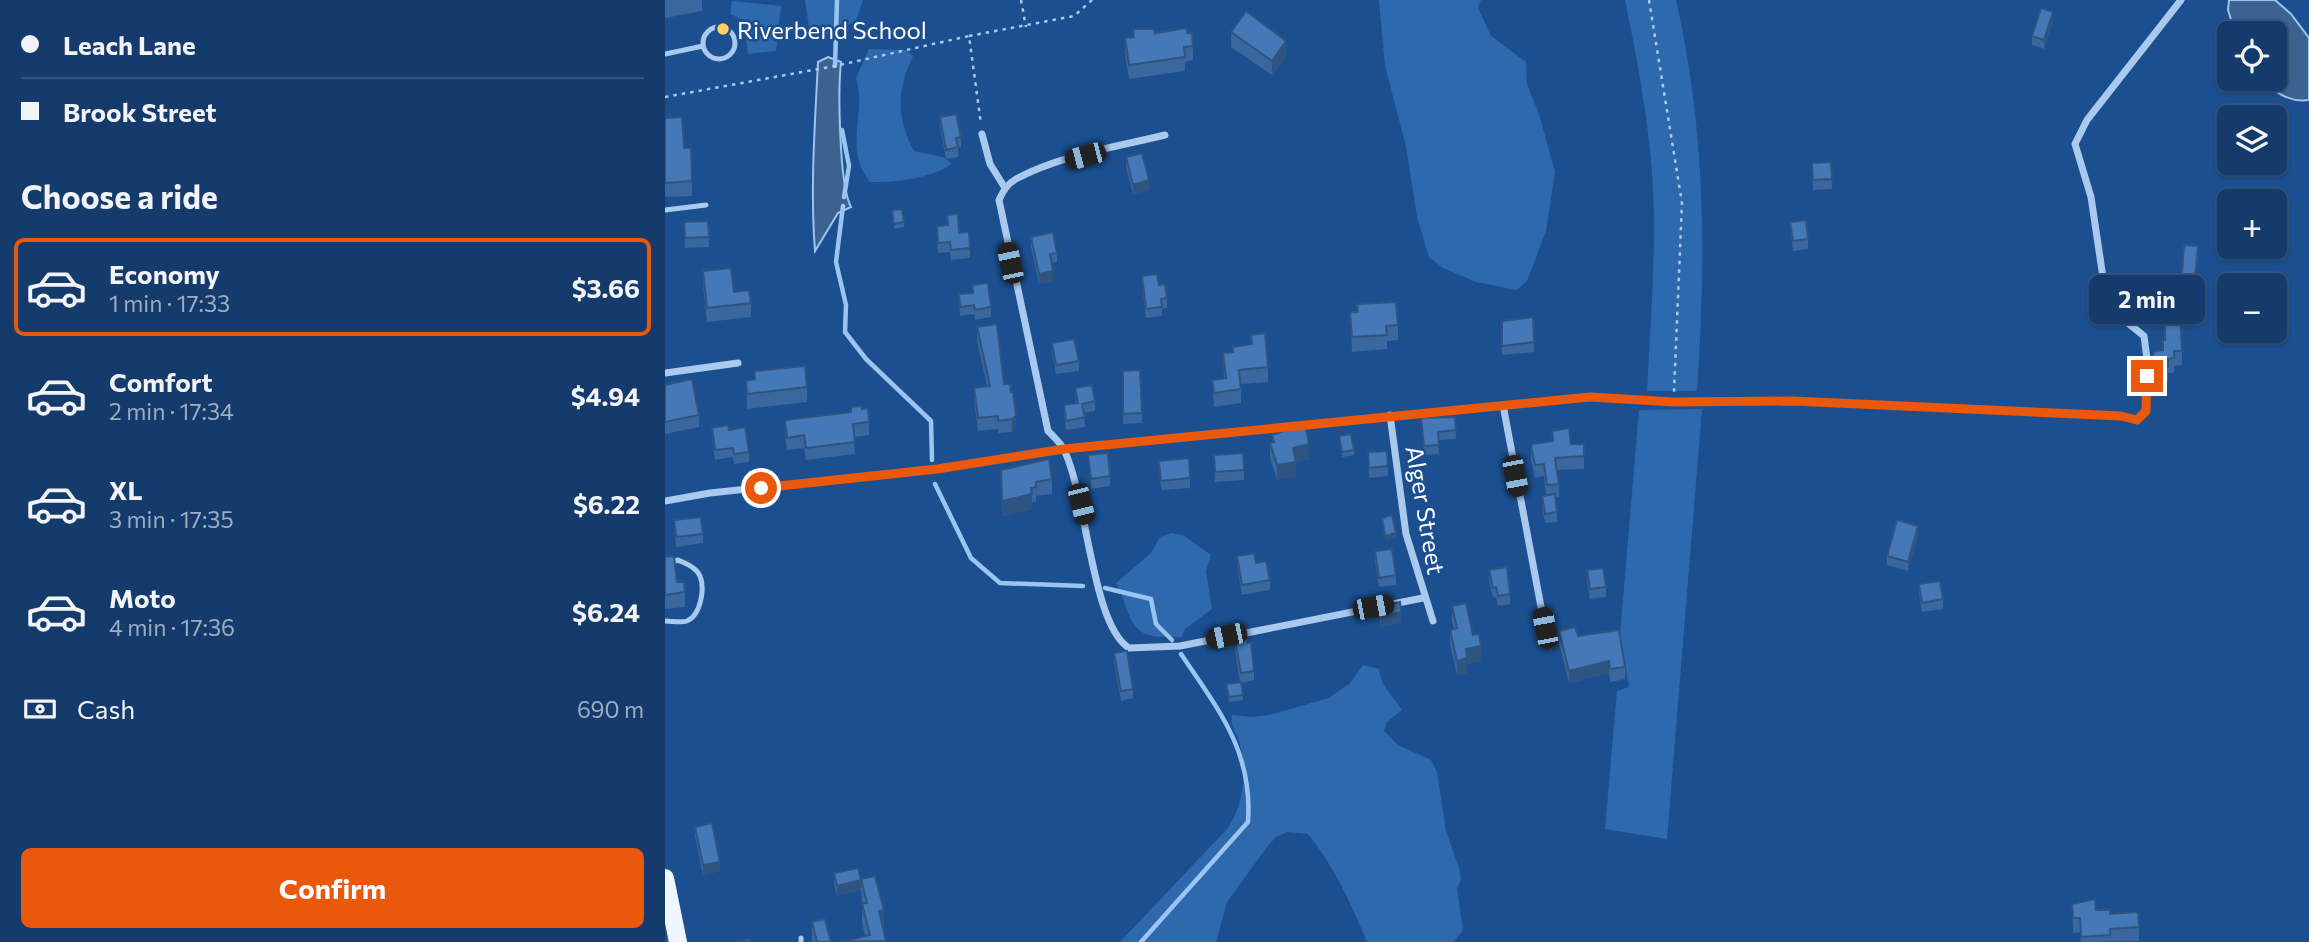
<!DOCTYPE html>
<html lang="en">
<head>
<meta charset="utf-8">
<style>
	:root { --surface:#143b6b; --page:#1d4271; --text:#f1f3f6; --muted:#9dadc1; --line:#33557e; --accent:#ea580c }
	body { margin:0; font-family:Commissioner,sans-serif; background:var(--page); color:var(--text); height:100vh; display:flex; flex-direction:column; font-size:26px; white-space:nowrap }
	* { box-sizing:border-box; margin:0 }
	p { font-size:23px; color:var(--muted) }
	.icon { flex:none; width:38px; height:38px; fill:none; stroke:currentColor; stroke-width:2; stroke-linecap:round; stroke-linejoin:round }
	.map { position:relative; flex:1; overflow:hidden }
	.details { display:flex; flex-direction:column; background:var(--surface); width:665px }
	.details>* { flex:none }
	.top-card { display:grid; align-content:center; height:154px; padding:0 21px; background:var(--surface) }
	.tools { position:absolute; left:1552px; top:21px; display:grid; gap:14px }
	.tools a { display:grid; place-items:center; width:70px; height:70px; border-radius:10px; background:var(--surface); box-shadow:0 2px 5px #0004,0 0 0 2px var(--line); font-size:35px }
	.end { position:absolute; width:32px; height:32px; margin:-16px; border:9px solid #ea580c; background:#fff; box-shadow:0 0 0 4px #fff }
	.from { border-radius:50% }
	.bubble { position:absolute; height:49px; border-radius:10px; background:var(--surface); box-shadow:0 2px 5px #0004,0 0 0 2px var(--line); font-size:23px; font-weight:700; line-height:49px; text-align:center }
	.car { position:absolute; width:21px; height:42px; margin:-21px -10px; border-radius:9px; box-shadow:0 0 5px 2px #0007; background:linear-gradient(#222 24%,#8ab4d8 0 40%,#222 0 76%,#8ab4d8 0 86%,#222 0) }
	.top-card b { display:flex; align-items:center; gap:24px; height:66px; font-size:26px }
	.top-card b+b { border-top:2px solid var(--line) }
	.top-card i { width:18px; height:18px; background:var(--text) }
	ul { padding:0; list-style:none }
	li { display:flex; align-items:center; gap:21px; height:98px; margin:0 14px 10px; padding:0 7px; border:4px solid transparent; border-radius:10px }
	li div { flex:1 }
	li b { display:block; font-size:26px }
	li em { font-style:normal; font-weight:700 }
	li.current { border-color:var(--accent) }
	li>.icon { width:63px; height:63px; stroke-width:1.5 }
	h2 { padding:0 21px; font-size:32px; line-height:84px }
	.pay { display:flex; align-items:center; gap:18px; height:77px; padding:0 21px; font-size:26px }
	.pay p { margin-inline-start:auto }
	.cta { display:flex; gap:14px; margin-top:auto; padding:14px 21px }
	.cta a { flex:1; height:80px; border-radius:10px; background:var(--accent); color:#fff; font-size:28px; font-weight:700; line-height:80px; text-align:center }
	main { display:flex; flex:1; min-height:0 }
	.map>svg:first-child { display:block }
	.green { fill:#2e69ad }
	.water { fill:#3c6290; stroke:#9cc4f0; stroke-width:2 }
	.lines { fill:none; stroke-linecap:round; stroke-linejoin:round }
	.stream { stroke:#9cc4f0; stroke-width:4.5 }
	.path { stroke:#a9c9ee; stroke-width:2.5; stroke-dasharray:3.5 5; stroke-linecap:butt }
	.lane { stroke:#a9c9ee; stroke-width:5 }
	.street { stroke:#a9c9ee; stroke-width:7 }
	.primary { stroke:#f0f6ff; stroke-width:18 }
	.wall { fill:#3a679d }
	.shaded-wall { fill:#305480 }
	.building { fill:#4478b7; stroke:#305480; stroke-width:2 }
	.route { stroke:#ea580c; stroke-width:9 }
	.poi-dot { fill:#ffd166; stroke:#1b4f8f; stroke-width:2.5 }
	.labels { text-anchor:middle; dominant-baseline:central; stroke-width:5; stroke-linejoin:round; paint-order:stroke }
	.poi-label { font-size:24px; fill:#fff; stroke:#1b4f8f; text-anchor:start }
	.street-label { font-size:24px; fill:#fff; stroke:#1b4f8f }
</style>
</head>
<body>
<main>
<section class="details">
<div class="top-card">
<b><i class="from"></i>Leach Lane</b>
<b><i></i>Brook Street</b>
</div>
<h2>Choose a ride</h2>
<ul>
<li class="current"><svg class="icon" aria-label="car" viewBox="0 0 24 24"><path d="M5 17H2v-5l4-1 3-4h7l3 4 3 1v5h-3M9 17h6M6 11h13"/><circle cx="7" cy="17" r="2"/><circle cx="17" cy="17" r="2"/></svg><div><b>Economy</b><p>1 min · 17:33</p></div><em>$3.66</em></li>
<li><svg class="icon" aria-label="car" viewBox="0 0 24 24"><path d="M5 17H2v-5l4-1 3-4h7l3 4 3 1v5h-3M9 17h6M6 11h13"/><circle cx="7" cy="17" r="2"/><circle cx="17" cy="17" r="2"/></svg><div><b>Comfort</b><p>2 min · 17:34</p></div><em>$4.94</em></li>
<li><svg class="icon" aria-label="car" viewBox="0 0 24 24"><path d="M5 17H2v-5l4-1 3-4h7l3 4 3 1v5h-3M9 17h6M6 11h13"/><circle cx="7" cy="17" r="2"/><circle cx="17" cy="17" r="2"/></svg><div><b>XL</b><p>3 min · 17:35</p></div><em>$6.22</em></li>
<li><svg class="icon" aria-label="car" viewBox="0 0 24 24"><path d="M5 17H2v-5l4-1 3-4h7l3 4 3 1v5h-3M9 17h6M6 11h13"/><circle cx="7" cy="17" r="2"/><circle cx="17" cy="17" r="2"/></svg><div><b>Moto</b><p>4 min · 17:36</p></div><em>$6.24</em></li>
</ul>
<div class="pay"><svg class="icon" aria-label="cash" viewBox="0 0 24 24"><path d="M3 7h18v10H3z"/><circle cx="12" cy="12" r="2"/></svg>Cash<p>690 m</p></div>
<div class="cta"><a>Confirm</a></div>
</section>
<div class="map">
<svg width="1644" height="942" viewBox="0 0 1644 942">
	<rect width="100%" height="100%" fill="#1b4f8f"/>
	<g class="green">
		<polygon points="140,0 198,0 190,23 179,25 153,41 145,34"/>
		<polygon points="714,0 816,0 813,8 826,36 861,62 862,84 874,114 890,172 881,231 862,281 852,290 811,282 778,268 764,257 752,217 741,146 720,66"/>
		<path d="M 960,0 L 1011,0 C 1041,132 1041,257 1032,391 L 982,391 C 985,335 989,279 989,224 C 989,148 975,74 960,0 Z"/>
		<polygon points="67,1 116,6 111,51 83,54 79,21 65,14"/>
		<path d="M 204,49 L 241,50 L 248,56 C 232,89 231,118 249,151 L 278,157 L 287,164 C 266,178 230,183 205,182 C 178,149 202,114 191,78 Z"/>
		<polygon points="1037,409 1002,839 940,829 952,691 964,687 955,635 974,410"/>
		<path d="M 506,533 L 518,535 L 546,555 L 541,571 L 547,609 L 520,629 L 516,638 C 506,635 499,638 488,636 C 461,632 463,601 451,583 L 486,553 L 495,537 Z"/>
		<path d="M 698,665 L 714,669 C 717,690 727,693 737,710 L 722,722 L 719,731 L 733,745 L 766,760 L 772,772 L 781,831 L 794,868 L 796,880 L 792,889 L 798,930 L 789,942 L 702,942 C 686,904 669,866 643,834 L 622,832 L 611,837 L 602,847 L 562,902 L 551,942 L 455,942 L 563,828 C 579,803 583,770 574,741 C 570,730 565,726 567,715 L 588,717 L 604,715 L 664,698 L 685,683 Z"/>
	</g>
	<g class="water">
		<path d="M 1564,0 L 1610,0 L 1626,14 L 1644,38 L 1644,100 C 1624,103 1610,92 1596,79 L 1610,79 L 1610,33 L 1570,33 L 1563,10 Z"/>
		<path d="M 163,57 L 176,62 C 173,89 174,185 186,207 L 173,213 L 150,251 C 145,189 150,124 153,62 Z"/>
	</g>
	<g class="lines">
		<g class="stream">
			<polyline points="170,66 172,0"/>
			<polyline points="177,130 184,166 179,197"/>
			<polyline points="178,206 171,262 181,305 180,332 201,359 266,421 267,460"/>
			<polyline points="270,484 306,558 335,583 418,586"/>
			<polyline points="440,588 486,599 491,624 507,640"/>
			<path d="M 476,942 L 583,822 C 588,751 553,709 516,654"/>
		</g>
		<g class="path">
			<polyline points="356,0 361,27"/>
			<polyline points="984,0 1017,203 1009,392"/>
			<polyline points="304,36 409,16 427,0"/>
			<polyline points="0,97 170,66 304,36 316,124"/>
		</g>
		<g class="lane">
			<circle cx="54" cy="43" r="16"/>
			<polyline points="0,54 38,46"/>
			<polyline points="0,210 41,205"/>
			<path d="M 0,564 L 13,560 C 21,564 31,567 35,576 C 40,588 36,615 22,621 C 17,623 6,621 0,621"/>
			<polyline points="136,938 136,942"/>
		</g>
		<g class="street">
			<polyline points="317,134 325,164 340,188"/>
			<path d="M 500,135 C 451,147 396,155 351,179 C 342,184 338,191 334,200 L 383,431 C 389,437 397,444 400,452 C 422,499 427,625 464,648 L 515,646 L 758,598"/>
			<polyline points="0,373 73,363"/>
			<polyline points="838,405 880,628"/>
			<polyline points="725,415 741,534 768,621"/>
			<polyline points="0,501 45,493 272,469 399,449 925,397 1009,402 1128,401 1456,416 1472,420 1481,411 1482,359 1479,336 1448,311 1440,291 1426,197 1410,144 1422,120 1516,0"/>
		</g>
		<polyline class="primary" points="0,878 13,942"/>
	</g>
	<g class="wall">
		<polygon points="0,0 37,0 37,11 0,18"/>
		<polygon points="1388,21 1379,49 1367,45 1367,36"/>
		<polygon points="468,29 490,33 522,33 528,46 528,60 520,62 520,71 464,79 460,53 460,38 468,38"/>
		<polygon points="566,32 621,56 607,75 566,47"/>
		<polygon points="275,117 296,137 296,147 293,147 293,157 281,159 275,127"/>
		<polygon points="0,118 19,148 27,181 27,196 0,197"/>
		<polygon points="461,157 484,190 468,194 461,167"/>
		<polygon points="1166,162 1167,189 1148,190 1147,163"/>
		<polygon points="227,210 239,222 239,227 229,229"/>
		<polygon points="282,215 305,248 305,258 286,260 285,252 273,253 272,226 282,225"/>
		<polygon points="43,221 44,247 20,248 19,222"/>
		<polygon points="1125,222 1143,239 1143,249 1128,251"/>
		<polygon points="366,237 392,253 392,262 387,263 388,281 374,284 366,247"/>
		<polygon points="1533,256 1529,299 1516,298 1516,288"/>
		<polygon points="38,271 86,303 86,317 42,322 38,285"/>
		<polygon points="477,276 494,285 502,298 502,308 497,309 497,316 481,318 477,285"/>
		<polygon points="307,285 326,307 326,317 310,320 309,314 295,316 294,294 307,293"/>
		<polygon points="685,312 733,325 733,340 722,341 722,349 687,352"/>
		<polygon points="868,317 869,352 837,355 837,321"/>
		<polygon points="312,327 339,384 351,429 347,432 333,433 333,429 313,431 309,400 309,388 322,386 312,340"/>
		<polygon points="586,335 603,367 603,382 576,384 576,403 549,407 547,380 559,378 558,353 568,352 568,347 586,345"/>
		<polygon points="1498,340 1517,351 1517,365 1509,366 1509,373 1503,373 1503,381 1488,382 1488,354 1498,350"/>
		<polygon points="387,343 414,361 414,371 391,374 387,352"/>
		<polygon points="89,371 142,387 142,402 82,409 81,381 89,380"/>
		<polygon points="458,371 477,413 477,423 458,424"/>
		<polygon points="0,385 34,415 34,427 0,434"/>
		<polygon points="410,388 430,401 430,411 419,413 420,427 401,430 399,415 399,405 411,403"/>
		<polygon points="186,412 204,422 204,435 189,437 190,454 141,460 139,448 122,450 120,433 120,420"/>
		<polygon points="790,417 791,439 773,440 774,454 759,455 756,418"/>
		<polygon points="47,428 84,452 84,462 69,464 68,457 50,460 47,437"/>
		<polygon points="887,431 906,444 919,444 919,469 892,470 894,484 894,497 890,497 892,512 892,522 880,523 877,506 877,496 881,495 879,476 870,478 866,460 866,447 887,441"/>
		<polygon points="607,435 644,459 631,462 631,476 612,480 605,458 605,443 607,443"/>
		<polygon points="674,436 689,450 689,455 677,457"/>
		<polygon points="703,452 723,466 723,476 704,478"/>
		<polygon points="423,455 445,476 445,486 426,489"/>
		<polygon points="549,455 579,470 579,480 550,482"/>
		<polygon points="494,461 525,478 525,488 496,490"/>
		<polygon points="336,470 387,479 387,494 371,496 371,502 367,502 367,509 337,516"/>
		<polygon points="9,520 38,534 38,543 11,547"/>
		<polygon points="1253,536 1243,571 1222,565 1222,556"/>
		<polygon points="710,551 731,575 731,585 714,587 710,561"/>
		<polygon points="572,556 605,580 605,590 577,595 572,565"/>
		<polygon points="0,557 12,582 20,592 20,607 0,609"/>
		<polygon points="824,570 845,594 845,604 833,606 831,597 828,598 824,580"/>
		<polygon points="922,570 941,587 941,597 925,599 922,580"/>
		<polygon points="1254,584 1278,599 1278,609 1257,612 1254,594"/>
		<polygon points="714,606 736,622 716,627 714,616"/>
		<polygon points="787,606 808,635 816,661 802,664 802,673 792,675 785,644 785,630 789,629 787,621"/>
		<polygon points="894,631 913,636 960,667 960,679 945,682 944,673 904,683 894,643"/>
		<polygon points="570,640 589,671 589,680 577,683 578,700 564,702 561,684 575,682 570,650"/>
		<polygon points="449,653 468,689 468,698 456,701 449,663"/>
		<polygon points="30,827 55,871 38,875 30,837"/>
		<polygon points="169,873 196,880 219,929 221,942 200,936 197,923 197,904 196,890 172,896 169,883"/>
		<polygon points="1407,904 1445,914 1474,927 1474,941 1416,942 1415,932 1408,933"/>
		<polygon points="147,922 166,942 147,942"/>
	</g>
	<g class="shaded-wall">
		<polygon points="1388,12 1388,21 1379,49 1379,40"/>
		<polygon points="621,41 621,56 607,75 607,61"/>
		<polygon points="484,180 484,190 468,194 468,185"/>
		<polygon points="1533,246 1533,256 1529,299 1529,289"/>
		<polygon points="388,271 388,281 374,284 374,274"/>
		<polygon points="351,416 351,429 347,432 347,419"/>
		<polygon points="644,444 644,459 631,462 631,476 612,480 612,465 628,448"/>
		<polygon points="367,494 367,509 337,516 337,501"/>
		<polygon points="1253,526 1253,536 1243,571 1243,562"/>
		<polygon points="731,533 731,538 720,541 720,536"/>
		<polygon points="736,612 736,622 716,627 716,617"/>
		<polygon points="816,646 816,661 802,664 802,673 792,675 792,661 801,649"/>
		<polygon points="944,661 944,673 904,683 904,671"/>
		<polygon points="55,862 55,871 38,875 38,865"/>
		<polygon points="196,880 196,890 172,896 172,886"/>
		<polygon points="219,910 219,929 214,911"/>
	</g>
	<g class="building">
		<polygon points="1376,8 1388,12 1379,40 1367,36"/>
		<polygon points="581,11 621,41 607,61 566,32"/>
		<polygon points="522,28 522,33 527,33 528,46 519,47 520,57 464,65 460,38 469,37 468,29 489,29 490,33"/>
		<polygon points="291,114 296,137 291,138 293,147 281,150 275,117"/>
		<polygon points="17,117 19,148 26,148 27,181 0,183 0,118"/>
		<polygon points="477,153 484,180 468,185 461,157"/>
		<polygon points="1166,162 1167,179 1148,180 1147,163"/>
		<polygon points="237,209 239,222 229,224 227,210"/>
		<polygon points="293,214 294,233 304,232 305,248 286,250 285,242 273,243 272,226 283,225 282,215"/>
		<polygon points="1141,220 1143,239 1128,241 1125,222"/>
		<polygon points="43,221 44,237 20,238 19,222"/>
		<polygon points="388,232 392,253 385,254 388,271 374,274 366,237"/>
		<polygon points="1519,245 1533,246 1529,289 1516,288"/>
		<polygon points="66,268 69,292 84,290 86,303 42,308 38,271"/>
		<polygon points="492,274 494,285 500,284 502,298 496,299 497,307 481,309 477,276"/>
		<polygon points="323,283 326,307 310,310 309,305 295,307 294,294 308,293 307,285"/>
		<polygon points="1514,299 1517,351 1509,351 1509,358 1503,359 1503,366 1488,367 1488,354 1490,351 1498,350 1498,340 1500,340 1500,301"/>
		<polygon points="731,302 733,325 721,326 722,335 687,337 685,312 693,312 692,304"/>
		<polygon points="868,317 869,342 837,346 837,321"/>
		<polygon points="332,324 339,384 345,384 346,392 348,391 351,416 347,419 333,421 333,416 313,418 309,388 325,386 312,327"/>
		<polygon points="600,333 603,367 574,370 576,389 549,393 547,380 561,378 558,353 568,352 568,347 587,344 586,335"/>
		<polygon points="409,339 414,361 391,365 387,343"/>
		<polygon points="140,366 142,387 82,394 81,381 90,379 89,371"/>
		<polygon points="475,370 477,413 458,414 458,371"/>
		<polygon points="27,379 34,415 0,422 0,385"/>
		<polygon points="427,385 430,401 417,404 420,417 401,421 399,405 413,403 410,388"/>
		<polygon points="196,406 197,409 203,408 204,422 188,424 190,442 141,448 139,435 122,438 120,420 186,412 186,407"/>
		<polygon points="790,417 791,430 773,432 774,445 759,446 756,418"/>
		<polygon points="640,424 644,444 628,448 631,462 612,465 605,443 609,442 607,435"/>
		<polygon points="63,425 64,430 80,427 84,452 69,454 68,448 50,450 47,428"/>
		<polygon points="904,428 906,444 919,444 919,456 890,458 894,484 882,485 879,464 870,465 866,447 868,444 888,441 887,431"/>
		<polygon points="686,434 689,450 677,452 674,436"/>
		<polygon points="722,451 723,466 704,468 703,452"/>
		<polygon points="443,453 445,476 426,479 423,455"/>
		<polygon points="578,453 579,470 550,472 549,455"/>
		<polygon points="524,458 525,478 496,481 494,461"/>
		<polygon points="384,459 387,479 371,482 371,487 366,488 367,494 337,501 336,470"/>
		<polygon points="890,494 892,512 880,514 877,496"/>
		<polygon points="727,515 731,533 720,536 717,518"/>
		<polygon points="36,517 38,534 11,537 9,520"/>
		<polygon points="1232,520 1253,526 1243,562 1222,556"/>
		<polygon points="727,549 731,575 714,578 710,551"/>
		<polygon points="589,553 591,563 601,561 605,580 577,585 572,556"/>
		<polygon points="9,556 12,582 19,582 20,592 0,595 0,557"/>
		<polygon points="842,567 845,594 833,596 831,587 828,588 824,570"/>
		<polygon points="938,568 941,587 925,589 922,570"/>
		<polygon points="1275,581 1278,599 1257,603 1254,584"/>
		<polygon points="735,602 736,612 716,617 714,606"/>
		<polygon points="801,603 808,635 814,633 816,646 801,649 802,658 792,661 785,630 792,628 787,606"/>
		<polygon points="910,627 913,636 954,630 960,667 945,669 944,661 904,671 894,631"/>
		<polygon points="582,638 583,643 586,642 589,671 576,673 570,640"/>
		<polygon points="462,651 468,689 456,691 449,653"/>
		<polygon points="576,682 578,695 564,697 561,684"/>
		<polygon points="47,823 55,862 38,865 30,827"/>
		<polygon points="193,868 196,880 172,886 169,873"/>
		<polygon points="210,876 219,910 214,911 221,941 177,942 205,935 197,904 202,903 196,879"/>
		<polygon points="1430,899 1431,910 1445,910 1445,914 1473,912 1474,927 1445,929 1445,935 1416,937 1415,918 1408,918 1407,904"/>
		<polygon points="160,919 166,942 152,942 147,922"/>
		<polygon points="84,939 85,942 71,942"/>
	</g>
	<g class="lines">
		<polyline class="route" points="96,488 272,469 399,449 925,397 1009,402 1128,401 1456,416 1472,420 1481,411 1482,376"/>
	</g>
	<circle class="poi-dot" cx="58" cy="29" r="7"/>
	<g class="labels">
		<g class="poi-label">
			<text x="72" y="29">Riverbend School</text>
		</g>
		<g class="street-label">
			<text transform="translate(761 510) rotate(80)">Alger Street</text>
		</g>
	</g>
</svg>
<div class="tools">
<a><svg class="icon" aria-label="locate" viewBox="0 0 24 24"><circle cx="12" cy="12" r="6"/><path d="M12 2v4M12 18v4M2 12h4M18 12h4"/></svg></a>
<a><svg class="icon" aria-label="layers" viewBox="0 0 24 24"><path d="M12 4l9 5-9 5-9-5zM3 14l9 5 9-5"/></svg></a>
<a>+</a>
<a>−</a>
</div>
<i class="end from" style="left:96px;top:488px"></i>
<i class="end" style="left:1482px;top:376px"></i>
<div class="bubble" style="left:1424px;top:275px;width:116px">2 min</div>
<i class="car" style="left:420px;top:156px;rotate:255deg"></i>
<i class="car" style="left:345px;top:263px;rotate:348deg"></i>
<i class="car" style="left:850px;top:476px;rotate:169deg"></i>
<i class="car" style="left:416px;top:504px;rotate:166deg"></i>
<i class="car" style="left:708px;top:607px;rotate:79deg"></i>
<i class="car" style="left:880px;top:628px;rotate:349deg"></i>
<i class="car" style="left:561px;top:636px;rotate:258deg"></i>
</div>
</main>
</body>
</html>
